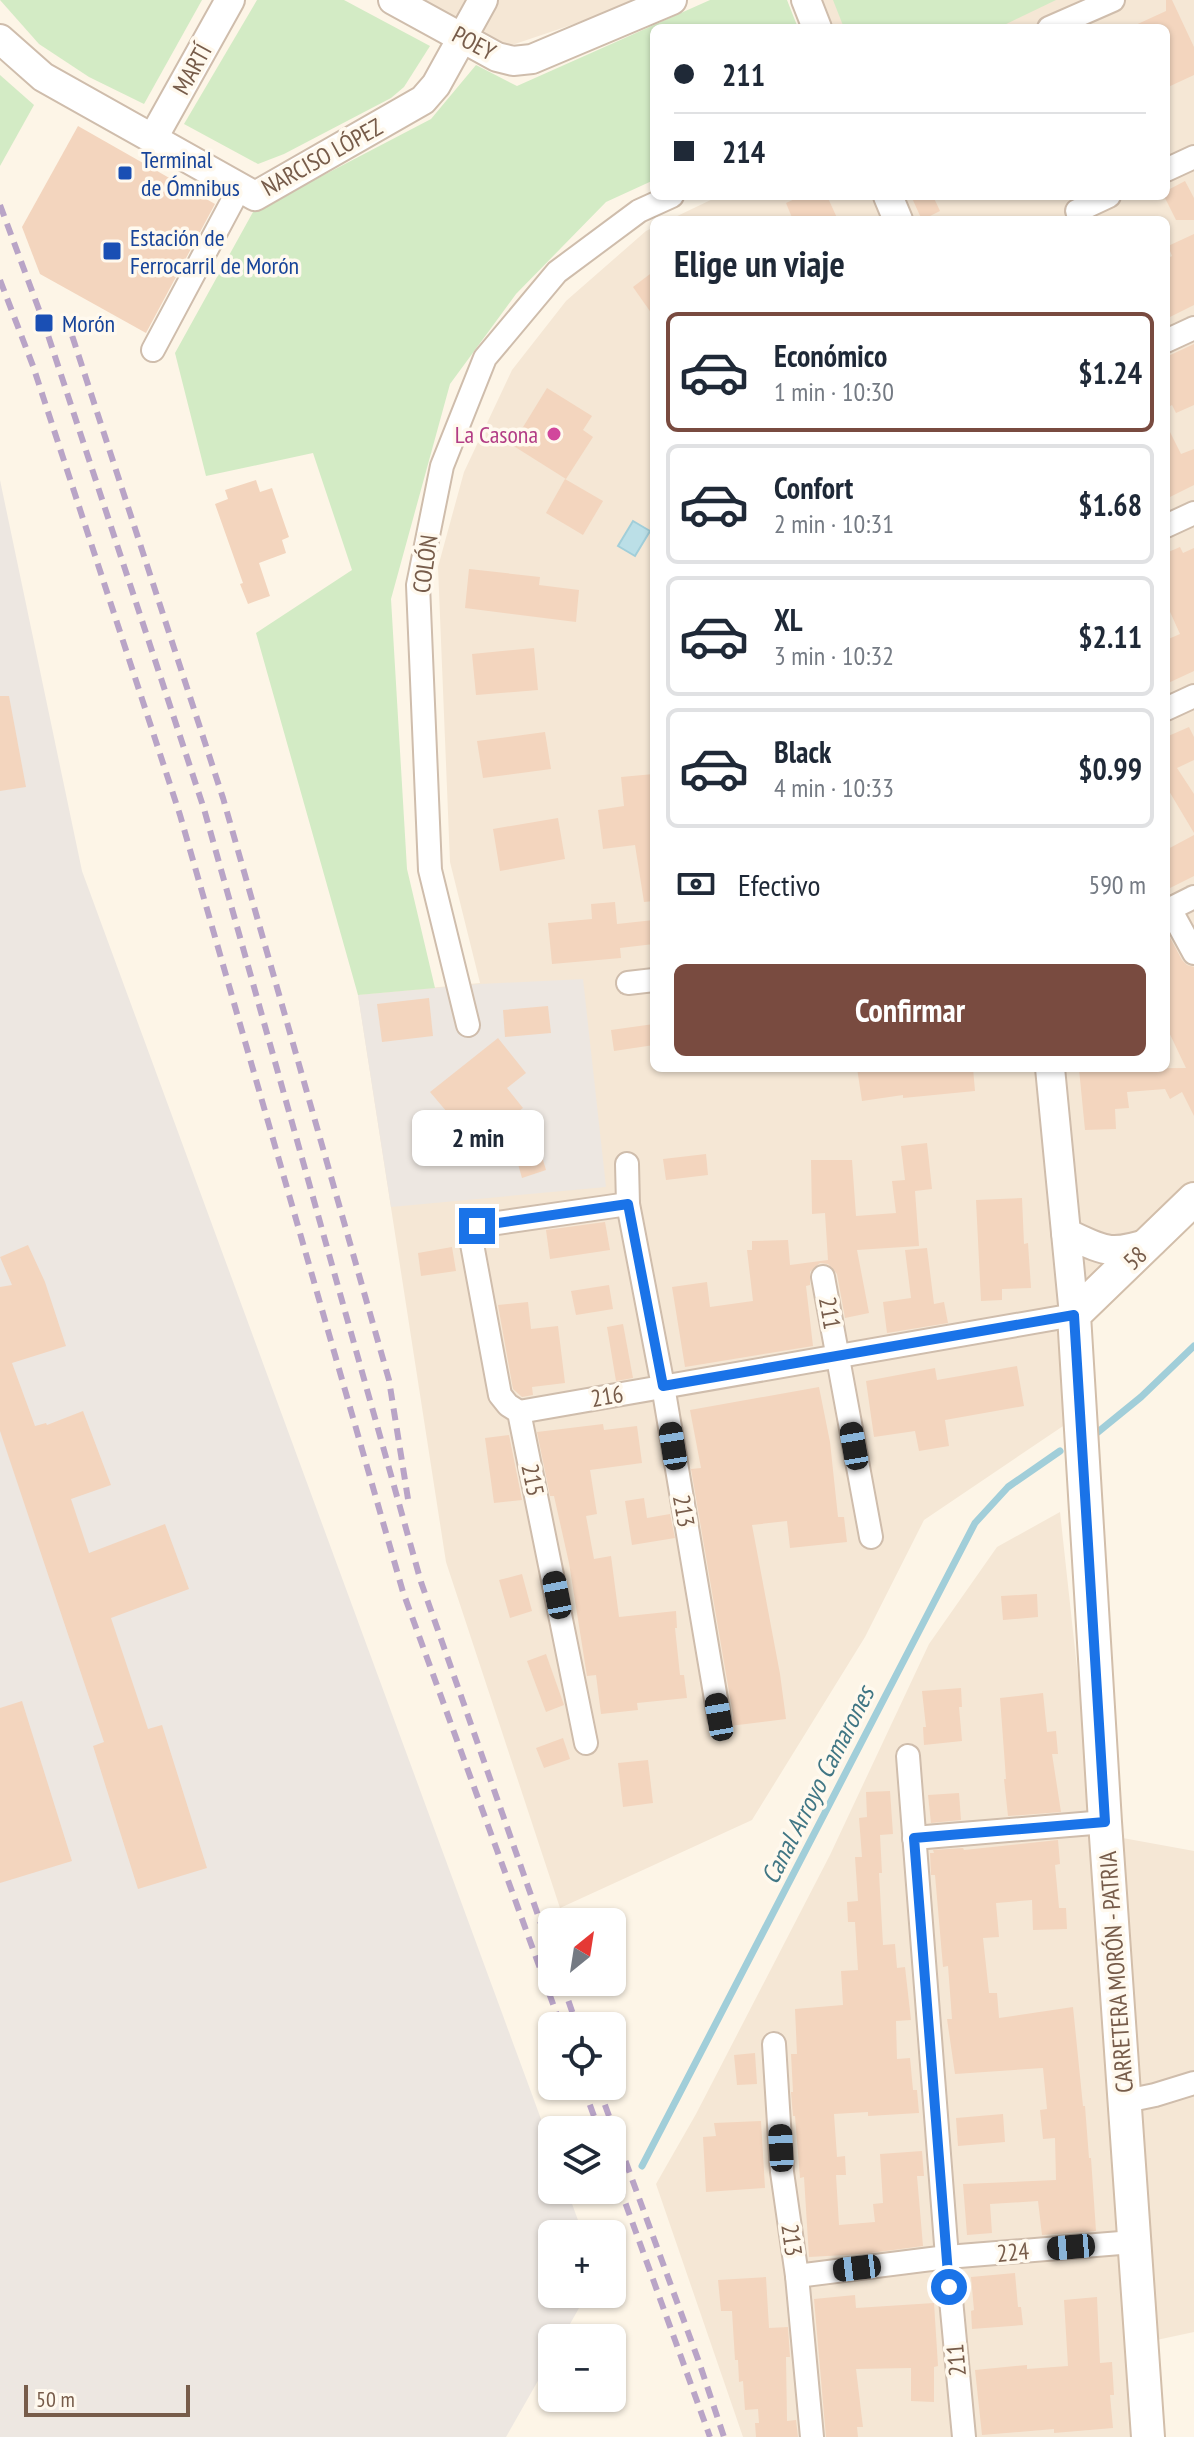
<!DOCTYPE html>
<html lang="es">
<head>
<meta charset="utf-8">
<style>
	:root { --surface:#fff; --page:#f6f6f7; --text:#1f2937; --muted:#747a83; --line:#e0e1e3; --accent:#794b40 }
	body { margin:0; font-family:"PT Sans Narrow",sans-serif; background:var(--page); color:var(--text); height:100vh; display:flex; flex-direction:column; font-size:30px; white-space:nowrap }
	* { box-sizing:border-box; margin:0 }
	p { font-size:26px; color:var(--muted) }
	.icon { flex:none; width:44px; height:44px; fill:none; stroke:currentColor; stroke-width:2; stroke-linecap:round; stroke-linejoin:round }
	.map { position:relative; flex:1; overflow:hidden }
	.details { position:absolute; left:650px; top:216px; width:520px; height:856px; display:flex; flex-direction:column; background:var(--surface); border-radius:12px; box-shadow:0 2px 6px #0004 }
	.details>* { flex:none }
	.guide { position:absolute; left:650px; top:24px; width:520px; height:176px; border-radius:12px; box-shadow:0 2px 6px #0004; display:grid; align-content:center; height:176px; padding:0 24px; background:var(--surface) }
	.needle { width:52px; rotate:30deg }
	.controls { position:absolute; left:538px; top:1908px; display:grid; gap:16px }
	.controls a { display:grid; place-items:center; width:88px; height:88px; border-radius:12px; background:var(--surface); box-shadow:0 2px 6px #0004; font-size:40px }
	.scale { position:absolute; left:24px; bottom:20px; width:166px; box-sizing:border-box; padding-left:8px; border:4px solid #775c4a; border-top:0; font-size:22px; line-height:28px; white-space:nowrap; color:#775c4a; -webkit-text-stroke:6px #fff9ee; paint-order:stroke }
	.end { position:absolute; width:36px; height:36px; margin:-18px; border:10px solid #1a73e8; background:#fff; box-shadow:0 0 0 4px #fff }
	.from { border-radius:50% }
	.bubble { position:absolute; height:56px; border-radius:12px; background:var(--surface); box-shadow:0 2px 6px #0004; font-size:26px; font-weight:700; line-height:56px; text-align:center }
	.car { position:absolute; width:24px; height:48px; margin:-24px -12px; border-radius:10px; box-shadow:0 0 6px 2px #0007; background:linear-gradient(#222 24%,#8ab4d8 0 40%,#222 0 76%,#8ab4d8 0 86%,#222 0) }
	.guide b { display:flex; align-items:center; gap:28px; height:76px; font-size:30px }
	.guide b+b { border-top:2px solid var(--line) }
	.guide i { width:20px; height:20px; background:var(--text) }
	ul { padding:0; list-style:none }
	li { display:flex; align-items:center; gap:24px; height:120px; margin:0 16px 12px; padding:0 8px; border:4px solid var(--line); border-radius:12px }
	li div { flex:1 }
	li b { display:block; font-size:30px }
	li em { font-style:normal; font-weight:700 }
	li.selected { border-color:var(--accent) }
	li>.icon { width:72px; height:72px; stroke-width:1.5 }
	h2 { padding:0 24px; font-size:36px; line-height:96px }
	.pay { display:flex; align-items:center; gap:20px; height:88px; padding:0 24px; font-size:30px }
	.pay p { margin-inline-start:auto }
	.primary-button { display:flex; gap:16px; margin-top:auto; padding:16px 24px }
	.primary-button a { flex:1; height:92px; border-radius:12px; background:var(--accent); color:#fff; font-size:32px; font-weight:700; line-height:92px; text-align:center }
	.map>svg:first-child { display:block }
	.residential { fill:#f5e7d5 }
	.industrial { fill:#ede7e1 }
	.green { fill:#d3ebc5 }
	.water { fill:#bbdfe7; stroke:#a1ced9; stroke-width:2 }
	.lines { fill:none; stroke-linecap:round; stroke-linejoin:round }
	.stream { stroke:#a1ced9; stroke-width:7 }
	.building { fill:#f3d5be }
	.minor-casing { stroke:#cfbdac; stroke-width:26 }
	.tertiary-casing { stroke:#cfbdac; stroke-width:32 }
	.secondary-casing { stroke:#d2beaa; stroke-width:36 }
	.minor { stroke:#fff; stroke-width:22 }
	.tertiary { stroke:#fff; stroke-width:28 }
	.secondary { stroke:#fff; stroke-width:32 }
	.rail { stroke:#b9a4c7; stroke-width:6; stroke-dasharray:12 8; stroke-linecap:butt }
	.route { stroke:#1a73e8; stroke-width:10 }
	.transit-dot { fill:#1a4fb4; stroke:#fff9ee; stroke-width:3 }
	.hotel-dot { fill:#d1479c; stroke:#fff9ee; stroke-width:3 }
	.labels { text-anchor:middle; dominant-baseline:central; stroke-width:7; stroke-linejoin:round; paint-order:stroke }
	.street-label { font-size:24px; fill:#775c4a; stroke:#fff9ee }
	.transit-label { font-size:24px; fill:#164399; stroke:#fff9ee; text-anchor:start }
	.hotel-label { font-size:24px; fill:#b23c85; stroke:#fff9ee; text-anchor:end }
	.water-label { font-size:26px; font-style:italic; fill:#407684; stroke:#fff9ee }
</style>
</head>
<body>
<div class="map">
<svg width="1194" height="2437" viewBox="0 0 1194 2437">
	<rect width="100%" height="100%" fill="#fdf5e7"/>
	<g class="residential">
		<polygon points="419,0 645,0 509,46"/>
		<polygon points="808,0 1194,0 1194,1210 1080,1328 1078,1416 924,1520 865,1637 752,1820 560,1908 446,1562 358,995 480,983 450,862 438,567 464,472 512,370 566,301 646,231 654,227 654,1068 1166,1068 1166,220 669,220 719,196 1166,196 1166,28 819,28"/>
		<polygon points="1060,1512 1095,1833 1194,1851 1194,2332 1124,2347 1131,2437 743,2437 656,2184 696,2114 830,1855 929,1644 997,1547"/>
	</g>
	<g class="industrial">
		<polygon points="0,480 82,871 552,2149 552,2190 567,2190 583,2234 552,2234 552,2294 587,2294 562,2338 552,2338 552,2356 506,2437 0,2437"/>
		<polygon points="583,979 606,1187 391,1207 358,995 480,984"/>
	</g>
	<g class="green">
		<polygon points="0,0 202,0 144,104 89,77 39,44"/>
		<polygon points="257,0 344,0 430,46 404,87 391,98 284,154 258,164 184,124"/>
		<polygon points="710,0 787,0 798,28 654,28 654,180 606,202 516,294 450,384 391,599 407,869 435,988 358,995 256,633 352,570 313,453 206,476 175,353 253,212 431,119 476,65 517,86"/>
		<polygon points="833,0 1056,0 998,28 844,28"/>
		<polygon points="0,75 34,105 0,166"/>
	</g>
	<polygon class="water" points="633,521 650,531 635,556 618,546"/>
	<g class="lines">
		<g class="stream">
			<polyline points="1098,1432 1141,1397 1194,1346"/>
			<polyline points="642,2166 975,1523 1008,1487 1060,1451"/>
		</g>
	</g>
	<g class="building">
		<polygon points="1166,0 1172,0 1194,47 1194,75 1166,88 1166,28 1129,28 1166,11"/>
		<polygon points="78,126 215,204 146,333 40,274 22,227"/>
		<polygon points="1185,181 1194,198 1194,220 1176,220 1164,196 1166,196 1166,191"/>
		<polygon points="801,196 827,196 838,220 793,220 786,203"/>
		<polygon points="911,196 933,196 940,211 922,220"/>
		<polygon points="1194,234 1194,305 1166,319 1166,259 1172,256 1168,246"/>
		<polygon points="654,271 654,317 633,287"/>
		<polygon points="1194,344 1194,405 1176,413 1172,405 1166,408 1166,357"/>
		<polygon points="547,388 592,416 583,430 593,437 566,479 512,445"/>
		<polygon points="1166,424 1181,454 1194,449 1194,485 1166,499"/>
		<polygon points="565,479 603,501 583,535 546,513"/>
		<polygon points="256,480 260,492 272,488 289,537 282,540 286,553 259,563 270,596 248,604 240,584 243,583 215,504 228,499 225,490"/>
		<polygon points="1180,547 1183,553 1194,548 1194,671 1166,684 1166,640 1180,634 1166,603 1166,553"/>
		<polygon points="469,569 540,577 539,585 579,590 576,622 465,608"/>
		<polygon points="534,648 538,690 476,695 472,654"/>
		<polygon points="0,696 9,696 26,787 0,791"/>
		<polygon points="1189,727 1194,737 1194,760 1177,768 1194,794 1194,833 1166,786 1166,737"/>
		<polygon points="545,732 551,769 483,778 477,741"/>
		<polygon points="654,774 654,901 644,902 635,845 603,849 598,810 624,806 621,777"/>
		<polygon points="558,818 565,859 500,871 493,829"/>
		<polygon points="1194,835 1194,876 1166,890 1166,850"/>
		<polygon points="615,902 617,924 654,920 654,944 620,948 621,958 552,964 548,923 592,919 591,904"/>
		<polygon points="1167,932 1182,960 1187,965 1194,967 1194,1116 1182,1092 1170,1099 1165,1089 1127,1092 1129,1108 1115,1109 1116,1129 1085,1130 1079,1069 1186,1068 1166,1026"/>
		<polygon points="429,998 433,1036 382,1042 377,1004"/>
		<polygon points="548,1006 551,1033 505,1037 503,1010"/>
		<polygon points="654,1024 654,1045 614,1051 611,1030"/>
		<polygon points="498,1038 526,1073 507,1088 523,1108 475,1145 430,1092"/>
		<polygon points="857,1068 973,1068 975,1091 903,1098 903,1095 862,1101"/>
		<polygon points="927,1143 932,1189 915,1191 919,1246 857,1250 869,1313 845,1318 837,1274 828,1264 820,1263 810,1272 810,1285 806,1286 813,1346 685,1367 672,1287 707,1282 710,1307 753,1301 747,1250 752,1250 752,1241 788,1240 790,1265 828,1260 825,1213 812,1214 811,1160 852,1160 856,1216 896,1213 892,1181 905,1180 901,1146"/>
		<polygon points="540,1150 546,1170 522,1178 516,1157"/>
		<polygon points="706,1154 708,1175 666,1180 663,1159"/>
		<polygon points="1022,1198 1024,1244 1028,1243 1031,1288 1002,1289 1002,1300 981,1301 976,1200"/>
		<polygon points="605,1222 610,1250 550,1259 546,1230"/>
		<polygon points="28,1245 45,1282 66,1346 12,1363 35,1426 46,1423 47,1425 83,1411 111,1485 71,1499 89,1553 165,1524 189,1589 111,1618 148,1729 162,1725 207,1868 138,1889 93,1746 104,1742 0,1431 0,1287 12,1285 0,1257"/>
		<polygon points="452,1247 456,1271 421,1276 418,1253"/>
		<polygon points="927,1248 934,1304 944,1302 948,1323 887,1333 883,1302 911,1298 905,1250"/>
		<polygon points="609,1285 613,1309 576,1315 571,1291"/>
		<polygon points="528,1302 531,1329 558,1326 565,1383 532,1387 533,1395 522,1397 513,1389 498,1305"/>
		<polygon points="623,1324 633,1378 616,1381 607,1327"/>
		<polygon points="1017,1366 1024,1406 945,1420 949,1446 919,1451 915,1431 874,1437 866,1381 935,1368 937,1380"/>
		<polygon points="819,1387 830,1442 838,1517 844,1517 847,1542 790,1548 787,1521 752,1525 780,1674 786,1719 730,1726 733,1715 691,1469 701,1468 690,1410"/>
		<polygon points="603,1424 604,1430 637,1426 642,1463 590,1470 597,1514 586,1516 594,1559 611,1556 619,1617 676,1611 677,1628 675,1628 680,1675 684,1675 687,1698 637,1703 638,1710 601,1714 596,1675 587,1676 569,1563 554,1496 550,1496 537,1432"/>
		<polygon points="509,1435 522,1500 494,1503 485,1438"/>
		<polygon points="644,1498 647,1518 670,1514 675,1538 632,1545 625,1501"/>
		<polygon points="522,1574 532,1611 510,1618 499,1580"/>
		<polygon points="1037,1594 1038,1617 1003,1620 1001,1596"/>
		<polygon points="546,1654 564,1705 546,1712 527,1661"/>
		<polygon points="961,1688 962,1707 959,1707 962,1741 924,1745 923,1727 926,1727 922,1691"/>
		<polygon points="1043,1693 1047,1732 1056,1731 1058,1754 1052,1754 1061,1812 1008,1816 1004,1779 1006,1779 1000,1698"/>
		<polygon points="22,1701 72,1861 0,1883 0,1708"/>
		<polygon points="563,1738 570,1759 544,1768 536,1748"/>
		<polygon points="648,1760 653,1803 623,1807 618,1763"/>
		<polygon points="890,1791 893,1834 880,1835 882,1873 879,1873 883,1945 895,1944 897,1968 905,1967 911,2020 896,2021 897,2059 910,2058 913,2090 917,2090 919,2113 868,2116 868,2112 834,2114 837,2157 845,2156 846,2175 836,2175 839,2225 875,2222 873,2204 883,2203 880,2154 922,2151 924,2176 917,2176 923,2246 863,2254 809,2257 804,2177 800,2178 795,2116 793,2116 791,2092 793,2092 791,2054 797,2054 795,2009 843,2005 841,1971 858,1970 855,1922 848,1922 847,1902 858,1901 855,1857 862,1857 859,1818 867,1817 866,1792"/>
		<polygon points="959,1793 961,1820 931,1823 928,1795"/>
		<polygon points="1058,1840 1060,1864 1055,1865 1059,1908 1066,1908 1067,1929 1033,1930 1032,1900 996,1903 999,1937 983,1938 989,1993 997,1993 999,2018 1073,2007 1083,2106 1085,2106 1089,2158 1091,2158 1096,2231 1042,2235 1038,2201 990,2204 992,2233 967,2235 963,2184 1056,2180 1055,2138 1043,2139 1040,2110 1047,2109 1043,2068 955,2074 947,2019 952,2019 948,1966 943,1967 935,1875 931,1875 930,1853 934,1853 933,1850 963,1848 964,1850"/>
		<polygon points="755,2053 757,2084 737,2085 734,2055"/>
		<polygon points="1003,2114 1005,2142 958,2146 956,2118"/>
		<polygon points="761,2121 765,2188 706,2192 703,2137 716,2136 714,2123"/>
		<polygon points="1015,2273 1018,2307 1021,2307 1023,2325 972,2329 971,2311 974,2310 971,2277"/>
		<polygon points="766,2277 769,2328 788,2327 790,2357 786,2357 787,2421 796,2420 798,2437 756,2437 755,2423 759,2423 758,2409 745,2410 743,2381 739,2382 738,2360 735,2360 732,2311 721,2311 718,2280"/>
		<polygon points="855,2295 856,2308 934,2303 938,2366 934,2367 934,2402 911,2401 911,2368 856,2369 863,2427 857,2427 858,2437 826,2437 814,2299"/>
		<polygon points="1097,2297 1100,2363 1112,2362 1114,2395 1110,2395 1113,2428 1054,2433 1054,2429 982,2435 975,2370 1027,2365 1027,2369 1068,2366 1064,2300"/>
	</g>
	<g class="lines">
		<g class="minor-casing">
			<g id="minor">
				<polyline points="1049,28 1113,0"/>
				<polyline points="1166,170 1194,157"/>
				<polyline points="1077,211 1109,196"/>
				<polyline points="1166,341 1194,328"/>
				<polyline points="153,350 240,187"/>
				<polyline points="1166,526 1194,513"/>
				<polyline points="1166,709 1194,696"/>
				<polyline points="1170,909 1194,953"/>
				<polyline points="1166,911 1194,897"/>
				<polyline points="628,983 654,980"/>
				<polyline points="468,1025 430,870 418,585 442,466 485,358 557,272 639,211 672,196"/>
				<polyline points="627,1164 628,1204 663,1386 719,1717"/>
				<polyline points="823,1277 871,1537"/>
				<polyline points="519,1412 1074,1315"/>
				<polyline points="586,1743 519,1412 508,1405 500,1395 472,1244 477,1226 628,1204"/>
				<polyline points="908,1756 947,2257 964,2437"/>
				<polyline points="914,1838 1105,1822"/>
				<polyline points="774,2044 782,2172 797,2276 812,2437"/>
				<polyline points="1126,2101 1155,2095 1194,2083"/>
				<polyline points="797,2276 947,2257 1133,2242"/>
			</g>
		</g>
		<g class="tertiary-casing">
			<g id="tertiary">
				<polyline points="393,0 497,57 513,61 532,59 672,0"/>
				<polyline points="806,0 817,28"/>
				<polyline points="0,39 43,77 255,196 423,100 436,85 483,0"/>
				<polyline points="153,138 230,0"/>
				<polyline points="888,196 898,220"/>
				<polyline points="1050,1068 1074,1315"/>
				<path d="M 1066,1233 C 1105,1251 1109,1256 1152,1242"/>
			</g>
		</g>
		<g class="secondary-casing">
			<polyline id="secondary" points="1148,2437 1105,1822 1074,1315 1194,1199"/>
		</g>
		<use href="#minor" class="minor"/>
		<use href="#tertiary" class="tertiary"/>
		<use href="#secondary" class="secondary"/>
		<g class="rail">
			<polyline points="0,205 44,323 204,809 421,1582 552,1955"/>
			<polyline points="0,280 33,366 180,815 403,1592 561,2026"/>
			<polyline points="66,317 223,798 389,1380 408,1499"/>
			<polyline points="562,1982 577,2026"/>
			<polyline points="583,2086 599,2130"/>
			<polyline points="598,2086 699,2362 724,2437"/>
			<polyline points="612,2166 710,2437"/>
		</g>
	</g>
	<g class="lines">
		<polyline class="route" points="477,1226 628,1204 663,1386 1074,1315 1105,1822 914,1838 949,2287"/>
	</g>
	<g class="transit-dot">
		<rect x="117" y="165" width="16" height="16" rx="4"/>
		<rect x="102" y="241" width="20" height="20" rx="4"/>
		<rect x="34" y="313" width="20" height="20" rx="4"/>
	</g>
	<circle class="hotel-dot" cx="554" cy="434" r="8"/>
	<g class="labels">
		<g class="street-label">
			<text transform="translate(474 43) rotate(28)">POEY</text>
			<text transform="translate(192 69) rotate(-61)">MARTÍ</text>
			<text transform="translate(322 157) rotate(-29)">NARCISO LÓPEZ</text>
			<text transform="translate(425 564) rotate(-82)">COLÓN</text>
			<text transform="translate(1135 1258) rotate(-43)">58</text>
			<text transform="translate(830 1313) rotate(80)">211</text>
			<text transform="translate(607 1396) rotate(-10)">216</text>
			<text transform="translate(533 1480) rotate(78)">215</text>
			<text transform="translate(684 1511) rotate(80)">213</text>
			<text transform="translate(1116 1972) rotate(-94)">CARRETERA MORÓN - PATRIA</text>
			<text transform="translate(792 2240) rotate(82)">213</text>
			<text transform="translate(1013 2252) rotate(-5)">224</text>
			<text transform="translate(956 2360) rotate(-95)">211</text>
		</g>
		<g class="transit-label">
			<text x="141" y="159">Terminal<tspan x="141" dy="28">de Ómnibus</tspan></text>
			<text x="130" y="237">Estación de<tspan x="130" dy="28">Ferrocarril de Morón</tspan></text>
			<text x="62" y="323">Morón</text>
		</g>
		<g class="hotel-label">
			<text x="538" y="434">La Casona</text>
		</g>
		<g class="water-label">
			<text transform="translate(817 1785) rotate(-63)">Canal Arroyo Camarones</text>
		</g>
	</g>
</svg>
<div class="controls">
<a><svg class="needle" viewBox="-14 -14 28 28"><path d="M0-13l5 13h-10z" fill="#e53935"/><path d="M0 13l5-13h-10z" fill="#747a83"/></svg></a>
<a><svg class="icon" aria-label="locate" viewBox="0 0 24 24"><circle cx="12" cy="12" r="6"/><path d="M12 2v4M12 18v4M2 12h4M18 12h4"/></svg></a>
<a><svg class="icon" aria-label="layers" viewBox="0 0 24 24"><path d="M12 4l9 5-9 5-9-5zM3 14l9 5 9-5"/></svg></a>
<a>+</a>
<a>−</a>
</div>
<div class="scale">50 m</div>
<i class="end from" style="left:949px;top:2287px"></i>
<i class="end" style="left:477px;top:1226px"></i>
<div class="bubble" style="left:412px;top:1110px;width:132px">2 min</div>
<i class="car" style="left:673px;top:1446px;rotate:351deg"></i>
<i class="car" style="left:854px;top:1446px;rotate:350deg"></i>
<i class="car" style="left:557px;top:1595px;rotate:349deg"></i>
<i class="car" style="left:719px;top:1717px;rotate:350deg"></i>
<i class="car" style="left:781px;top:2148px;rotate:357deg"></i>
<i class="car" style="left:1071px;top:2247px;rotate:265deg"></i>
<i class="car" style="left:857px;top:2268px;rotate:263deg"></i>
<div class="guide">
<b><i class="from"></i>211</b>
<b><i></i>214</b>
</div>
<section class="details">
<h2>Elige un viaje</h2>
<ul>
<li class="selected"><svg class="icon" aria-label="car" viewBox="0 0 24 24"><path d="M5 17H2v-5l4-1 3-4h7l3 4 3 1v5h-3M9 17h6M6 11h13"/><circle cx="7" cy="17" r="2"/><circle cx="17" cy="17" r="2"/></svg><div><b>Económico</b><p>1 min · 10:30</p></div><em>$1.24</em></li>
<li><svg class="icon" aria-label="car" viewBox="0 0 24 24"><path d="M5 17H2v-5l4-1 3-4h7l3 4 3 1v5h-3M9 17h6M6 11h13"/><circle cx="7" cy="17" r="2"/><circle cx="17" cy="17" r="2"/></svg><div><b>Confort</b><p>2 min · 10:31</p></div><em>$1.68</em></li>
<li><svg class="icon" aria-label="car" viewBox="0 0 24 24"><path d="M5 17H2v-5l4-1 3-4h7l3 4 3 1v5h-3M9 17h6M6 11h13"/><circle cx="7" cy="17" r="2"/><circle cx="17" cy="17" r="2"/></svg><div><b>XL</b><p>3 min · 10:32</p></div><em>$2.11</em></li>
<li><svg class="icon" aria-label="car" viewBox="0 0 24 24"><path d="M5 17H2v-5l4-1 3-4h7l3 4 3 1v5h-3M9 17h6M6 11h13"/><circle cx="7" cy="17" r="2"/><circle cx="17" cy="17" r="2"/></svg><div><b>Black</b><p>4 min · 10:33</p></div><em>$0.99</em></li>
</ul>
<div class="pay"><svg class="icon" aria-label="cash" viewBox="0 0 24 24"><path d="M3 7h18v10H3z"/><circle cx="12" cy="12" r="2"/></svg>Efectivo<p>590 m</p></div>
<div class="primary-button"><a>Confirmar</a></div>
</section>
</div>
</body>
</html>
